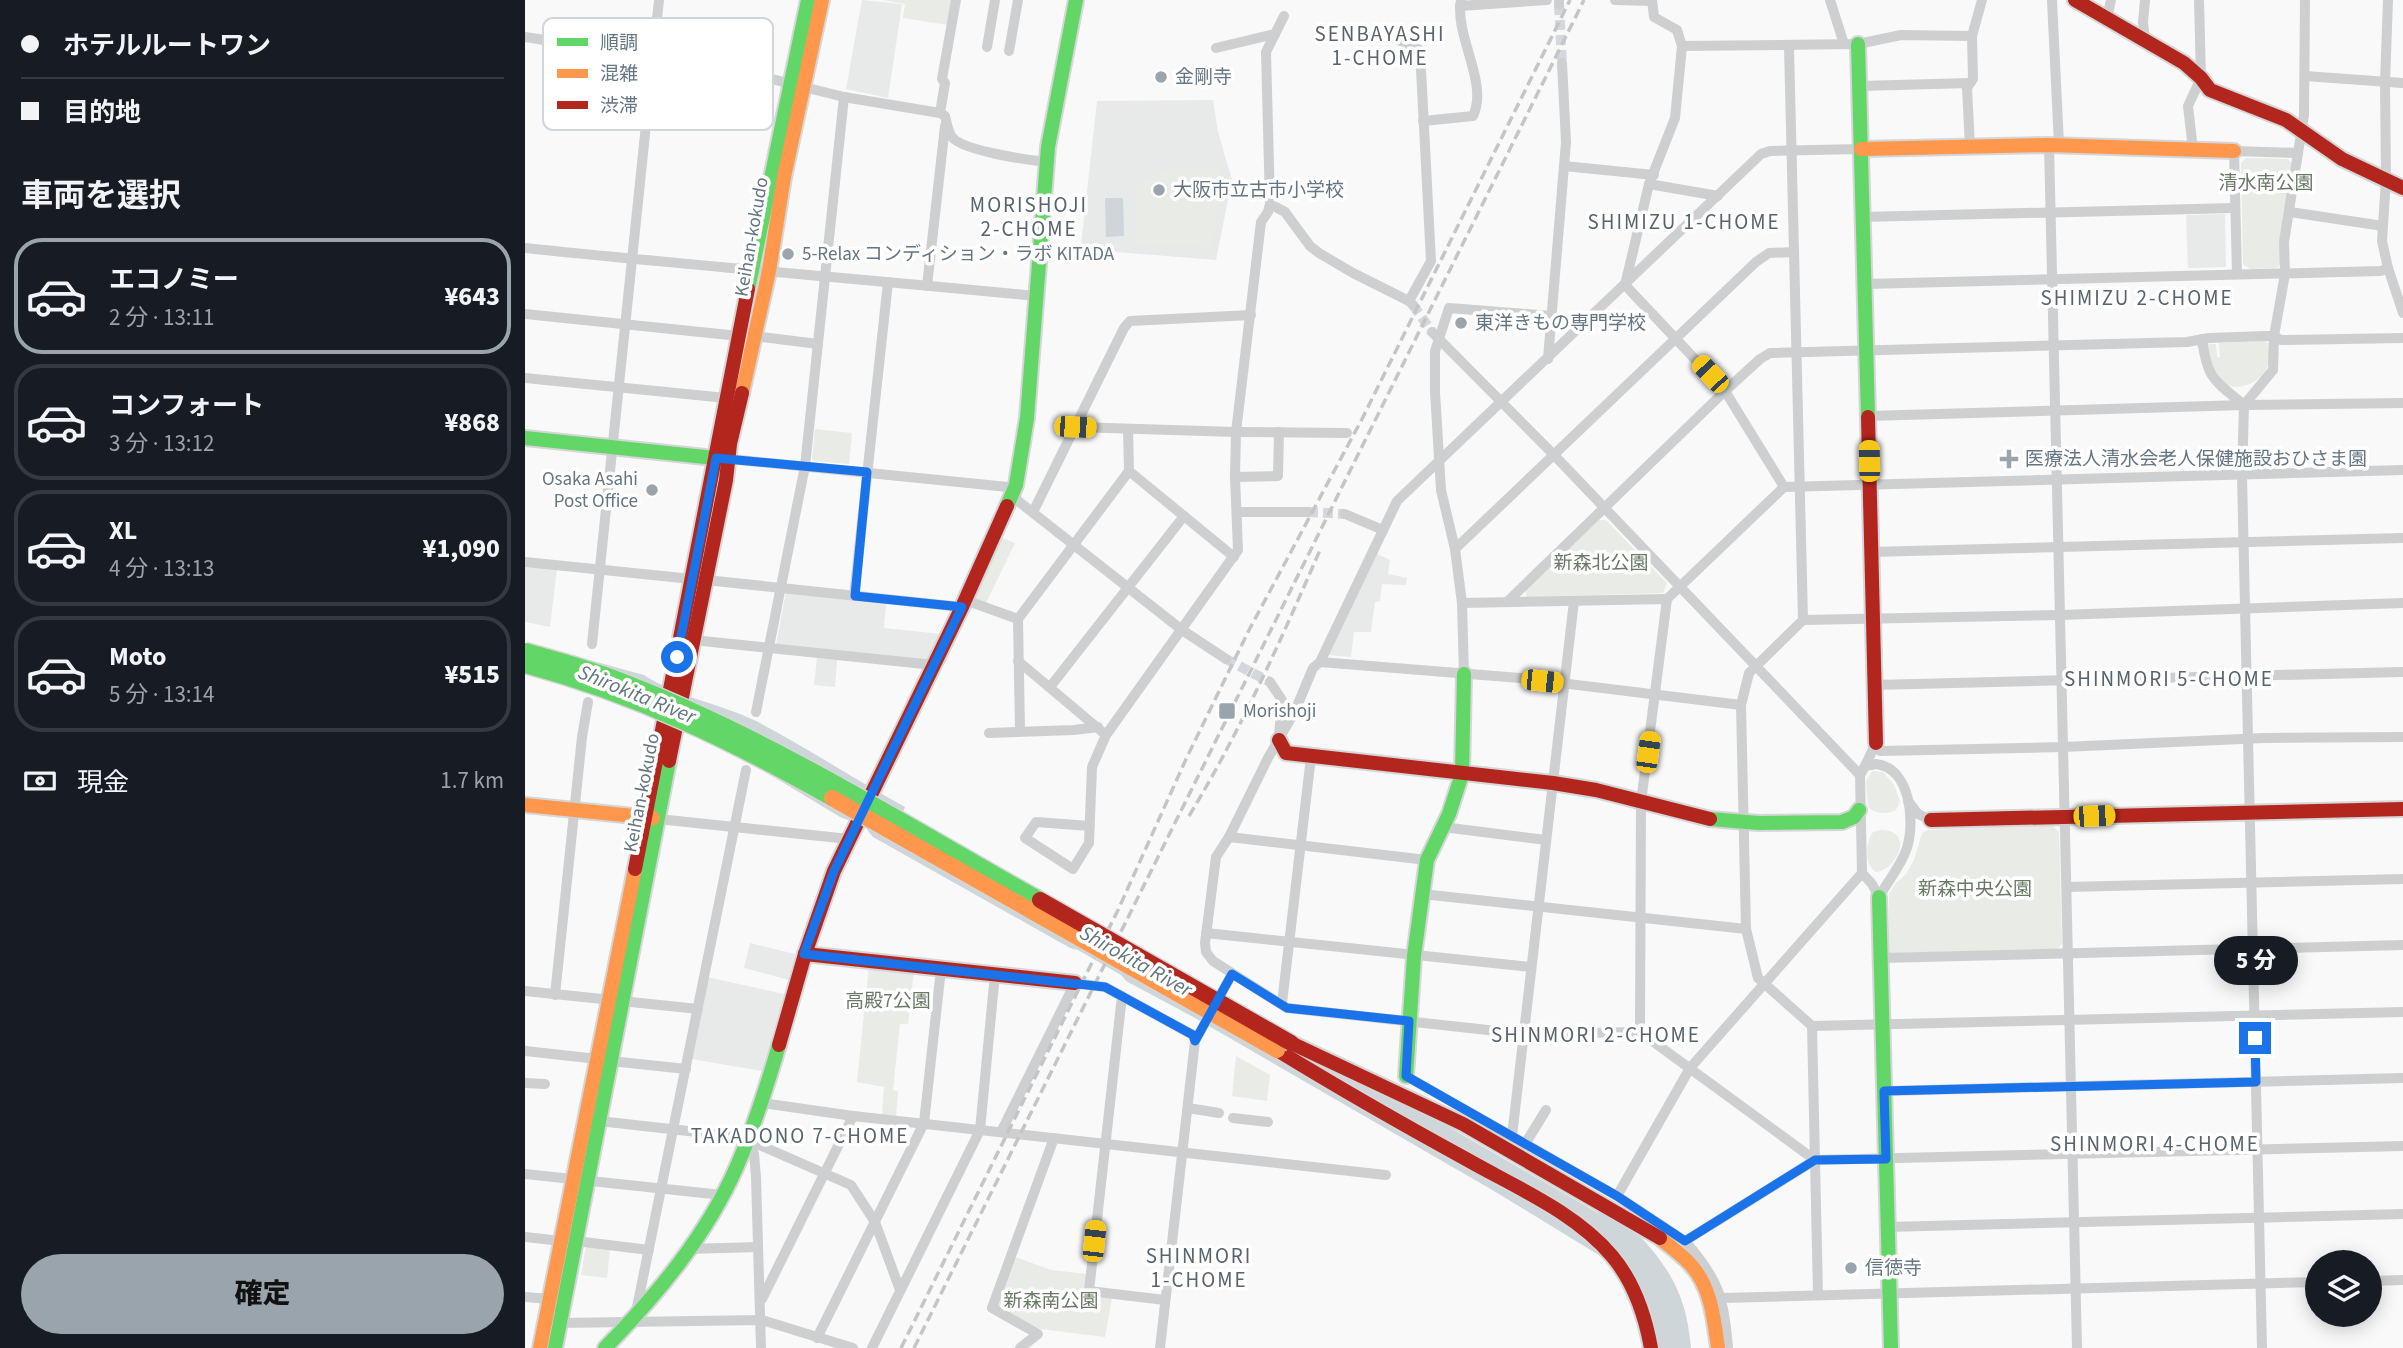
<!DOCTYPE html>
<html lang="ja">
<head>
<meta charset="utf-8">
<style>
	:root { --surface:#171b24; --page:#242831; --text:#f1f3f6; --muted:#9ea1a6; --line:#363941; --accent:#99a4ac }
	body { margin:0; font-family:"Source Sans 3","Noto Sans JP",sans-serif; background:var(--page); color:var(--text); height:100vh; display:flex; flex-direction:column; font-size:26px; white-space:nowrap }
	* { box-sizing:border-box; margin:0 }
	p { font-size:23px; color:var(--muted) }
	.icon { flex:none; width:38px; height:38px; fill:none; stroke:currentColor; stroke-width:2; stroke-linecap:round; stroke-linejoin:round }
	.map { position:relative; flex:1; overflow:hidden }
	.side { display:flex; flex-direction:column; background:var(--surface); width:525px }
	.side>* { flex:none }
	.top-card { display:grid; align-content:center; height:154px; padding:0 21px; background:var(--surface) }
	.buttons { position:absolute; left:1780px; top:1250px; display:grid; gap:14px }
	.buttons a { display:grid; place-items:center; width:77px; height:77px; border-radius:50%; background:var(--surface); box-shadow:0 4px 18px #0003; font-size:35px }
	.end { position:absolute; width:32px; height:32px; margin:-16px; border:9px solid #1a73e8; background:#fff; box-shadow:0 0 0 4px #fff }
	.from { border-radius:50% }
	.bubble { position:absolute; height:49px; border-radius:24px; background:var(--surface); box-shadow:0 4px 18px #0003; font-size:23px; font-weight:800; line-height:49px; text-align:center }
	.car { position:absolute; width:21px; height:42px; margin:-21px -10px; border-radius:9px; box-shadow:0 0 5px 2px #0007; background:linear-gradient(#f5c518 24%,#345 0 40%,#f5c518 0 76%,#345 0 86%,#f5c518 0) }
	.top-card b { display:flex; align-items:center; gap:24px; height:66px; font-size:26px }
	.top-card b+b { border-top:2px solid var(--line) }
	.top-card i { width:18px; height:18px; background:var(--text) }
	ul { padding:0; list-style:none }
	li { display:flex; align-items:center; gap:21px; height:116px; margin:0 14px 10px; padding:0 7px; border:4px solid var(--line); border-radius:28px }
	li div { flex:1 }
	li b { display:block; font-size:26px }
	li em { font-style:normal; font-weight:800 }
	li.selected { border-color:var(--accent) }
	li>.icon { width:63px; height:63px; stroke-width:1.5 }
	h2 { padding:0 21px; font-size:32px; line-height:84px }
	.pay { display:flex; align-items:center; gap:18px; height:77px; padding:0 21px; font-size:26px }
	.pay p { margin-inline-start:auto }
	.action { display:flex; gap:14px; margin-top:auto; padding:14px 21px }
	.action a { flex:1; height:80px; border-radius:42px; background:var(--accent); color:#111; font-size:28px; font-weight:800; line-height:80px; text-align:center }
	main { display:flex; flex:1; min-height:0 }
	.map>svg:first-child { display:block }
	.built { fill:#e8e9e9 }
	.green { fill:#e8ebe6 }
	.water { fill:#ced6d9 }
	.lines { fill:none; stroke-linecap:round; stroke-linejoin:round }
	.street-tunnel { stroke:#d4d8dc; stroke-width:10; stroke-dasharray:10 5; stroke-linecap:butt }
	.fast-casing { stroke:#d5d6d7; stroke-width:18 }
	.slow-casing { stroke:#d5d6d7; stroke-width:18 }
	.jam-casing { stroke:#d5d6d7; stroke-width:18 }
	.street { stroke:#cecfd0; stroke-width:10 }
	.fast { stroke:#63d668; stroke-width:14 }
	.slow { stroke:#ff974d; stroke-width:14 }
	.jam { stroke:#b3261e; stroke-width:14 }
	.rail { stroke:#c3c5c6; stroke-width:3.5; stroke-dasharray:10 5; stroke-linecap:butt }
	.fast-bridge-casing { stroke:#d5d6d6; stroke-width:19; stroke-linecap:butt }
	.slow-bridge-casing { stroke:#d5d6d6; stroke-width:19; stroke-linecap:butt }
	.jam-bridge-casing { stroke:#d5d6d6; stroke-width:19; stroke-linecap:butt }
	.fast-bridge { stroke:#63d668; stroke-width:16 }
	.slow-bridge { stroke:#ff974d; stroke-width:16 }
	.jam-bridge { stroke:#b3261e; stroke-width:16 }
	.route { stroke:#1a73e8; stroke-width:9 }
	.poi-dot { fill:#99a4ac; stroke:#fff; stroke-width:2.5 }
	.labels { text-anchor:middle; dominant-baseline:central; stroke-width:7; stroke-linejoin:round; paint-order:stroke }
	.poi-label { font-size:19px; fill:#657683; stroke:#fff; text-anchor:start }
	.park-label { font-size:19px; fill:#687a64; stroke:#fff }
	.street-label { font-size:19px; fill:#657683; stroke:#fff }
	.neighbourhood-label { font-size:21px; letter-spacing:2px; fill:#57646e; stroke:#fff }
	.water-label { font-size:21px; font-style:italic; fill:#60757c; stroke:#fff }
	.key { fill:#fff; stroke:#d1d6da; stroke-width:2 }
	.key-label { font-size:19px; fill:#657683 }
</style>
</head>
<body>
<main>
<section class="side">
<div class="top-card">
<b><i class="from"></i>ホテルルートワン</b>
<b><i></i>目的地</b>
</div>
<h2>車両を選択</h2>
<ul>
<li class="selected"><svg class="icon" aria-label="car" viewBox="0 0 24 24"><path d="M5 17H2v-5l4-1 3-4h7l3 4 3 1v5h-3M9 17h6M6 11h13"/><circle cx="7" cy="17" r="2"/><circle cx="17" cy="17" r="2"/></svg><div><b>エコノミー</b><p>2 分 · 13:11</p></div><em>¥643</em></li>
<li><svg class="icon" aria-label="car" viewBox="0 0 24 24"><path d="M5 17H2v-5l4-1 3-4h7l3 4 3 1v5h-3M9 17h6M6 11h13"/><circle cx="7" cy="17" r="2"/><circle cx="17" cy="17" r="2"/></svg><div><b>コンフォート</b><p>3 分 · 13:12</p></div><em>¥868</em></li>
<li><svg class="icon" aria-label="car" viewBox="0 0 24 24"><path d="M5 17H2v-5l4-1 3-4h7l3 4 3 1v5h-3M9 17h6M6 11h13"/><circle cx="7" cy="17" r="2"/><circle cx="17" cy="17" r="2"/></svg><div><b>XL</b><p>4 分 · 13:13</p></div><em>¥1,090</em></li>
<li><svg class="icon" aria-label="car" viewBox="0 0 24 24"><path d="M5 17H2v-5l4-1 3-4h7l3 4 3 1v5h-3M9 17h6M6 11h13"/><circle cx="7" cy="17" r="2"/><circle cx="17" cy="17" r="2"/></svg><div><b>Moto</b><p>5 分 · 13:14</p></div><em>¥515</em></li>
</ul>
<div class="pay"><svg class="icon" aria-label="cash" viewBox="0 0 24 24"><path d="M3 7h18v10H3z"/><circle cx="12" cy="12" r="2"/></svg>現金<p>1.7 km</p></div>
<div class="action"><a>確定</a></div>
</section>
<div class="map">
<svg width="1878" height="1348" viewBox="0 0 1878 1348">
	<rect width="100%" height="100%" fill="#f9f9f9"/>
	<g class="built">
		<polygon points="337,0 377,4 363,98 321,89"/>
		<polygon points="688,100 693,132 707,180 691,260 567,250 566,246 556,245 572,101"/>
		<polygon points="1700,214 1701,267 1663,268 1661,215"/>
		<polygon points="850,553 865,560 863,574 882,578 881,585 857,584 855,601 850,602 846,632 829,632 826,657 801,655"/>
		<polygon points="0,566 32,569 25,627 0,622"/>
		<polygon points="261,592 361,603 359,628 416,634 404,660 251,645"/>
		<polygon points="292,658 312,660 310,687 289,685"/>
		<polygon points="225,943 270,954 264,980 219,968"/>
		<polygon points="182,977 259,994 237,1071 167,1059"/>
	</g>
	<g class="green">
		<polygon points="358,0 428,0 423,25 378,18 380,4"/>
		<polygon points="1721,158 1763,159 1767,164 1755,264 1752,268 1725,269 1718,264 1716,163"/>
		<polygon points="655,166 692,167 699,183 686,247 611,244 610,191 614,181"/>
		<path d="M 1742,341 C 1759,374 1707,407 1688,371 C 1684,364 1684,352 1682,344 L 1691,344 L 1692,357 L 1695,357 L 1694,343 Z"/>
		<polygon points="290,429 327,433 324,464 289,461 287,458"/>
		<polygon points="1074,520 1081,520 1142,583 1138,593 1002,597 1000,591"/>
		<polygon points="475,537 490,543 461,603 451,600 449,597"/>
		<path d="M 1347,771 L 1358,772 L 1369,785 L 1375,801 L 1371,810 C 1362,814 1349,815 1343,806 L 1341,782 Z"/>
		<polygon points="1527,825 1534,832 1537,944 1532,949 1364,953 1364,894 1370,884 1382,873 1389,860 1397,833 1402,830"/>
		<path d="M 1356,830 C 1390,830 1372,870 1351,872 C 1339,864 1340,843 1348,832 Z"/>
		<polygon points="344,966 389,970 383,1024 375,1024 368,1090 373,1091 371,1117 357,1115 359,1087 332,1082"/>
		<polygon points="711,1056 745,1075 742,1101 707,1096"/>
		<polygon points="61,1245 85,1249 82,1278 56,1275"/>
		<polygon points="490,1257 526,1270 563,1274 561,1293 567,1297 587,1298 580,1337 515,1329 474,1309 473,1305"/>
	</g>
	<g class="water">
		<polygon points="580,198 598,198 599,236 581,237"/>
		<path d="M 20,648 L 119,675 C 152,697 193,703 229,720 C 281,747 329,779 380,807 L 378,812 L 1073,1213 C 1103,1213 1141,1263 1152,1289 C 1161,1308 1164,1328 1166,1348 L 1132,1348 L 1090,1265 L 969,1191 L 670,1018 L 601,981 L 596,975 L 553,950 L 545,948 L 348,837 L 339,826 L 315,817 L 186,739 L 76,696 Z"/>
	</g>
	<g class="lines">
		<g class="street-tunnel">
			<polyline points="1034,5 1037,63"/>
			<polyline points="888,305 907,332"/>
			<polyline points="783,512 820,514"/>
			<polyline points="701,659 745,682"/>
		</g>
		<g class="fast-casing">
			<g id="fast">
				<polyline points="1333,44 1343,417"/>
				<polyline points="223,289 283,0"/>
				<polyline points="0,438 199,459"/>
				<polyline points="482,506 491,485 502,418 523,147 551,0"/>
				<polyline points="1185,819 1234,823 1317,822 1329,817 1334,810"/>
				<polyline points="1354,897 1366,1348"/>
				<polyline points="881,1076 889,956 902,860 924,814 937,774 939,674"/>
				<polyline points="30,1348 144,761"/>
				<path d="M 80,1348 C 132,1295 182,1235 212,1166 C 229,1127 242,1086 254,1045"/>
			</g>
		</g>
		<g class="slow-casing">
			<g id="slow">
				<polyline points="1336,149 1524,145 1709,151"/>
				<polyline points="217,393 244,271 259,177 297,0"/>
				<polyline points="0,805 128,818"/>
				<path d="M 1135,1238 C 1144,1246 1156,1254 1165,1264 C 1186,1286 1189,1319 1193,1348"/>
				<polyline points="15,1348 110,869"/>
			</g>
		</g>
		<g class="jam-casing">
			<g id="jam">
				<polyline points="1550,0 1659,63 1676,78 1685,90 1761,120 1817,159 1878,188"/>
				<polyline points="1343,417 1351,743"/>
				<polyline points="754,740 761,753 1028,783 1071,790 1185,819"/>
				<polyline points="144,761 201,480 205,444 217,393"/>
				<polyline points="1406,820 1878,809"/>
				<polyline points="110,869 223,289"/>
				<polyline points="280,954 550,983"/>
				<polyline points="766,1043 938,1124 1135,1238"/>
				<polyline points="254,1045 280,954 309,871 437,607 482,506"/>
				<path d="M 752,1050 C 814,1088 877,1124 941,1159 C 990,1187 1050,1212 1087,1256 C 1109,1282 1120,1315 1126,1348"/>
			</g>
		</g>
		<g class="street">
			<polyline points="1034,0 1034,5"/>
			<polyline points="1090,0 1126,1"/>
			<polyline points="1127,0 1129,17 1152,30 1157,46 1150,118 1124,184 1100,285 1200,391 1259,487"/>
			<polyline points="1305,0 1319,44"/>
			<polyline points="1527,0 1534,145"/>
			<polyline points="1620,0 1618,22 1620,40"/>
			<polyline points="1863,0 1860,83 1861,179 1857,241 1863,268 1878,313"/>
			<polyline points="935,6 1022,0"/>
			<polyline points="1582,18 1586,0"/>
			<path d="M 0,37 L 63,47 L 154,56 L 319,97 L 415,113 L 420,116 C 422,123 423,132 427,137 C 438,151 503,160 522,162"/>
			<polyline points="873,40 895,50 906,261 884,301"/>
			<polyline points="1157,46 1333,44 1376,35 1447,36"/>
			<polyline points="462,47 470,0"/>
			<polyline points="1264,47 1278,620"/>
			<polyline points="691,48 750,34"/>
			<polyline points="484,51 493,0"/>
			<polyline points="1780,76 1878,83"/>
			<polyline points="1335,86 1445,83"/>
			<polyline points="415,113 420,83 417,79 431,0"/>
			<path d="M 898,121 L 948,116 C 964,83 929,35 936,0"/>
			<polyline points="1524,145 1552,1348"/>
			<polyline points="1445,147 1442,88 1448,79 1447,36 1457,0"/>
			<polyline points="1668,150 1663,106 1676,78 1674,0"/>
			<polyline points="1039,166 1129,175"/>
			<polyline points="1124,184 1193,196"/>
			<polyline points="745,204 760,212 785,246 794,253 828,273 884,301 888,305"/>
			<polyline points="1765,212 1858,226"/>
			<polyline points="1338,217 1709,208"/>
			<path d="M 0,248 C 170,266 340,279 511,296"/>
			<polyline points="1712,274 1709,151 1773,153"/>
			<polyline points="1340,284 1856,271 1863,268"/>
			<polyline points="402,286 420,126"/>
			<polyline points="0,314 214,336"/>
			<polyline points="907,332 1029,455 1335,775"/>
			<polyline points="229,336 293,344"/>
			<path d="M 1677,339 C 1682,379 1689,380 1719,405"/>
			<polyline points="1023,359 1041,142 1037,63"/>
			<polyline points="0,378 201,398"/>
			<polyline points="1343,416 1719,405 1878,403"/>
			<polyline points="550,427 711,432 822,433"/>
			<polyline points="204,459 483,487 493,501 657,630 701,659"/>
			<polyline points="604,471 709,557"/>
			<polyline points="710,477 753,476 754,432"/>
			<polyline points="508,512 599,328 605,321 726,315"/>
			<polyline points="712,512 783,512"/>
			<polyline points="820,514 858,530"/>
			<polyline points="930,549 1231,262 1244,253 1269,252"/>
			<polyline points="1346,552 1878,538"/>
			<polyline points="0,562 167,579"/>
			<polyline points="181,580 437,607"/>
			<polyline points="329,596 363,282"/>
			<polyline points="440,600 493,619 495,731"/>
			<polyline points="982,602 1200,391 1235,359 1245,353 1662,342 1684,338 1741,336 1749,336 1756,340 1878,338"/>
			<polyline points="937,603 1142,599"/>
			<polyline points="1878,603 1535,615 1278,620 1224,673 1216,705 1221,929 1233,978 1287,1026 1878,1012"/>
			<polyline points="493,619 604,471 603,429"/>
			<polyline points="168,640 409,665"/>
			<polyline points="67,644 134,0"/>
			<polyline points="493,661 581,735"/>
			<polyline points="795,662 995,678 1216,705"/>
			<polyline points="939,674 937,603 930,549 916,490 910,392 910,351 924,308 1026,316"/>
			<polyline points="745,682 757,700 754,736"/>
			<polyline points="1349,685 1878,672"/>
			<polyline points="525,687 659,516"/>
			<polyline points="231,712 280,466 319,97"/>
			<polyline points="464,733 549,730 573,727"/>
			<polyline points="1355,751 1538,747 1739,738 1878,737"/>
			<path d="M 1351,764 C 1386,768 1390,822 1382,848 C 1376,866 1363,881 1354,897 L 1347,884 L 1337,873 L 1335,775 L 1340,766 Z"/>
			<polyline points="1340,766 1351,743"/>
			<polyline points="1383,801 1393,814 1406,820"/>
			<polyline points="133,819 324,839"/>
			<polyline points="565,826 511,822 500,838 548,869 564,843 567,767 581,735 713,550 710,477 711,432 736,222 743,212 745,204 741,52 759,16"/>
			<polyline points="918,827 1021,840"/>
			<polyline points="704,837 902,860"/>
			<polyline points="1542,887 1878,879"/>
			<polyline points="897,894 1221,929"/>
			<polyline points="681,933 1006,967"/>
			<polyline points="1356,958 1878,945"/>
			<polyline points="0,991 173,1009"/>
			<polyline points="30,995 57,737 63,702"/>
			<polyline points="597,996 564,1291 640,1300"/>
			<polyline points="757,1003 786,757"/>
			<polyline points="1287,1026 1293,1295"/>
			<polyline points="1115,1032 1116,802 1142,599 1259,487 1878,470"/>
			<polyline points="0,1051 73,1059"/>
			<polyline points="86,1061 161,1069"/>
			<polyline points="881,1076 1092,1196 1160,1241 1290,1160 1878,1146"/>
			<polyline points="0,1083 20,1084"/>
			<polyline points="1359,1091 1878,1078"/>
			<polyline points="237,1103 328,1116 861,1175"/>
			<polyline points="663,1108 694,1113"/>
			<polyline points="708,1118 743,1122"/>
			<polyline points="74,1121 216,1137 326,1185 350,1222 375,1290"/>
			<polyline points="476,1132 550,983 580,987 668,1035 670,1041"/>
			<polyline points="987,1136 1049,601"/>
			<polyline points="223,1140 229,1154 231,1177 236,1348"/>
			<polyline points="1000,1144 1021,1110"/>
			<polyline points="1290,1160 1115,1032 999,1034 762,1008 688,961 681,952 680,943 691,857 704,837 743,758 770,711 788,668 795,662 872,501 1236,154 1245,151 1336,149"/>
			<polyline points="0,1174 197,1195"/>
			<polyline points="1092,1196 1165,1068 1337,873"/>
			<polyline points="1362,1227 1878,1214"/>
			<polyline points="0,1237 36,1241"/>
			<polyline points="51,1241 124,1250"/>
			<path d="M 1160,1241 C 1194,1280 1199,1297 1203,1348"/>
			<polyline points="163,1249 233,1247"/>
			<polyline points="1844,1281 1878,1280"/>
			<polyline points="0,1297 25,1299"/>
			<polyline points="1197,1298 1792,1282"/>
			<polyline points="237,1299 328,1116"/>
			<polyline points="110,1317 221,770"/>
			<polyline points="35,1323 237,1320 328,1348"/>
			<polyline points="292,1338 399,1123 416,969"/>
			<polyline points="347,1348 455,1130 470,974"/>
			<polyline points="495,1348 513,1334 467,1308 529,1138"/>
			<polyline points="635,1348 670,1041 707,974"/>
			<polyline points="1737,1348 1717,476 1719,405 1748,370 1749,336 1760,274 1759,242 1779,115 1780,0"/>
		</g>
		<use href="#fast" class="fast"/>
		<use href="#slow" class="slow"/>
		<use href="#jam" class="jam"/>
		<g class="rail">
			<path d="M 664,816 C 715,732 756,640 795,550"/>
			<polyline points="376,1348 593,910 662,757 723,632 837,419 1045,0"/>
			<polyline points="389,1348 1059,0"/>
		</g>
		<g class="fast-bridge-casing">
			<g id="fast-bridge">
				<path d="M 0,651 C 36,661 72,671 106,685 C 249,741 381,825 515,900"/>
				<path d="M 0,665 C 112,695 206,741 307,798"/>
			</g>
		</g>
		<g class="slow-bridge-casing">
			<polyline id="slow-bridge" points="307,798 752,1050"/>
		</g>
		<g class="jam-bridge-casing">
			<polyline id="jam-bridge" points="515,900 766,1043"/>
		</g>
		<use href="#fast-bridge" class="fast-bridge"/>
		<use href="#slow-bridge" class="slow-bridge"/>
		<use href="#jam-bridge" class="jam-bridge"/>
	</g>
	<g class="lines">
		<polyline class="route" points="152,657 191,458 342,472 330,596 437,607 309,871 279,954 580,987 668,1035 670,1041 707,974 762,1008 884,1021 881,1076 1092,1196 1160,1241 1290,1160 1361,1159 1359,1091 1731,1082 1730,1038"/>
	</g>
	<g class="poi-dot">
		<circle cx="636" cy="77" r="7"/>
		<circle cx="634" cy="190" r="7"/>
		<circle cx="263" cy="254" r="7"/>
		<circle cx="936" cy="323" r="7"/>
		<path d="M1480.5 448.5h7v7h7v7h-7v7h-7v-7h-7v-7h7z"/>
		<circle cx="127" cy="490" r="7"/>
		<rect x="693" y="702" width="18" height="18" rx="3.5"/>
		<circle cx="1326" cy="1268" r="7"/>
	</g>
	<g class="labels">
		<g class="poi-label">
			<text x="650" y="77">金剛寺</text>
			<text x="648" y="190">大阪市立古市小学校</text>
			<text x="277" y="254">5-Relax コンディション・ラボ KITADA</text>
			<text x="950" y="323">東洋きもの専門学校</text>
			<text x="1500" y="459">医療法人清水会老人保健施設おひさま園</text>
			<text x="113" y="479" text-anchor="end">Osaka Asahi<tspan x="113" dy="22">Post Office</tspan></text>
			<text x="718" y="711">Morishoji</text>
			<text x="1340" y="1268">信徳寺</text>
		</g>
		<g class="park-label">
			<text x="1741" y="183">清水南公園</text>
			<text x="1076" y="563">新森北公園</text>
			<text x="1450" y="889">新森中央公園</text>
			<text x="363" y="1001">高殿7公園</text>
			<text x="526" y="1301">新森南公園</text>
		</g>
		<g class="street-label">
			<text transform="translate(227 237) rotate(-80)">Keihan-kokudo</text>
			<text transform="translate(117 793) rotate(-79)">Keihan-kokudo</text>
		</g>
		<g class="neighbourhood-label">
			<text x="855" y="34">SENBAYASHI<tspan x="855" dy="24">1-CHOME</tspan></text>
			<text x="504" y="205">MORISHOJI<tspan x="504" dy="24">2-CHOME</tspan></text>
			<text x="1159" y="222">SHIMIZU 1-CHOME</text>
			<text x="1612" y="298">SHIMIZU 2-CHOME</text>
			<text x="1644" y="679">SHINMORI 5-CHOME</text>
			<text x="1071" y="1035">SHINMORI 2-CHOME</text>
			<text x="275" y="1136">TAKADONO 7-CHOME</text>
			<text x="1630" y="1144">SHINMORI 4-CHOME</text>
			<text x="674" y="1256">SHINMORI<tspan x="674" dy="24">1-CHOME</tspan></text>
		</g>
		<g class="water-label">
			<text transform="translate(112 694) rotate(22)">Shirokita River</text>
			<text transform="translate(611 961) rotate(29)">Shirokita River</text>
		</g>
	</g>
	<rect x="18" y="18" width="230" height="112" rx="10" class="key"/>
	<rect x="32" y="38" width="31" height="8" fill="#63d668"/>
	<rect x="32" y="69" width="31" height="9" fill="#ff974d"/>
	<rect x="32" y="101" width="31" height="8" fill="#b3261e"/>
	<g class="key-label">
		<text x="75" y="49">順調</text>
		<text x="75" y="80">混雑</text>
		<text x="75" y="112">渋滞</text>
	</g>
</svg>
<div class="buttons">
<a><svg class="icon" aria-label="layers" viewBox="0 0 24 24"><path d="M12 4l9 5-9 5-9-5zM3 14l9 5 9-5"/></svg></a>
</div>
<i class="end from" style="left:152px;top:657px"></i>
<i class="end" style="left:1730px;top:1038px"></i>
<div class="bubble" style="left:1689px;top:936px;width:84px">5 分</div>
<i class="car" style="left:1185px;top:374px;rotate:317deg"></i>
<i class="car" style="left:550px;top:427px;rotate:92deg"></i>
<i class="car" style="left:1344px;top:461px;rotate:359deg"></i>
<i class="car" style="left:1017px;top:681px;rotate:96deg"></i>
<i class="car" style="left:1123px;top:752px;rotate:8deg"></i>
<i class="car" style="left:1569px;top:816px;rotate:88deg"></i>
<i class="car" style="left:569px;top:1241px;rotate:6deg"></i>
</div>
</main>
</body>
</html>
